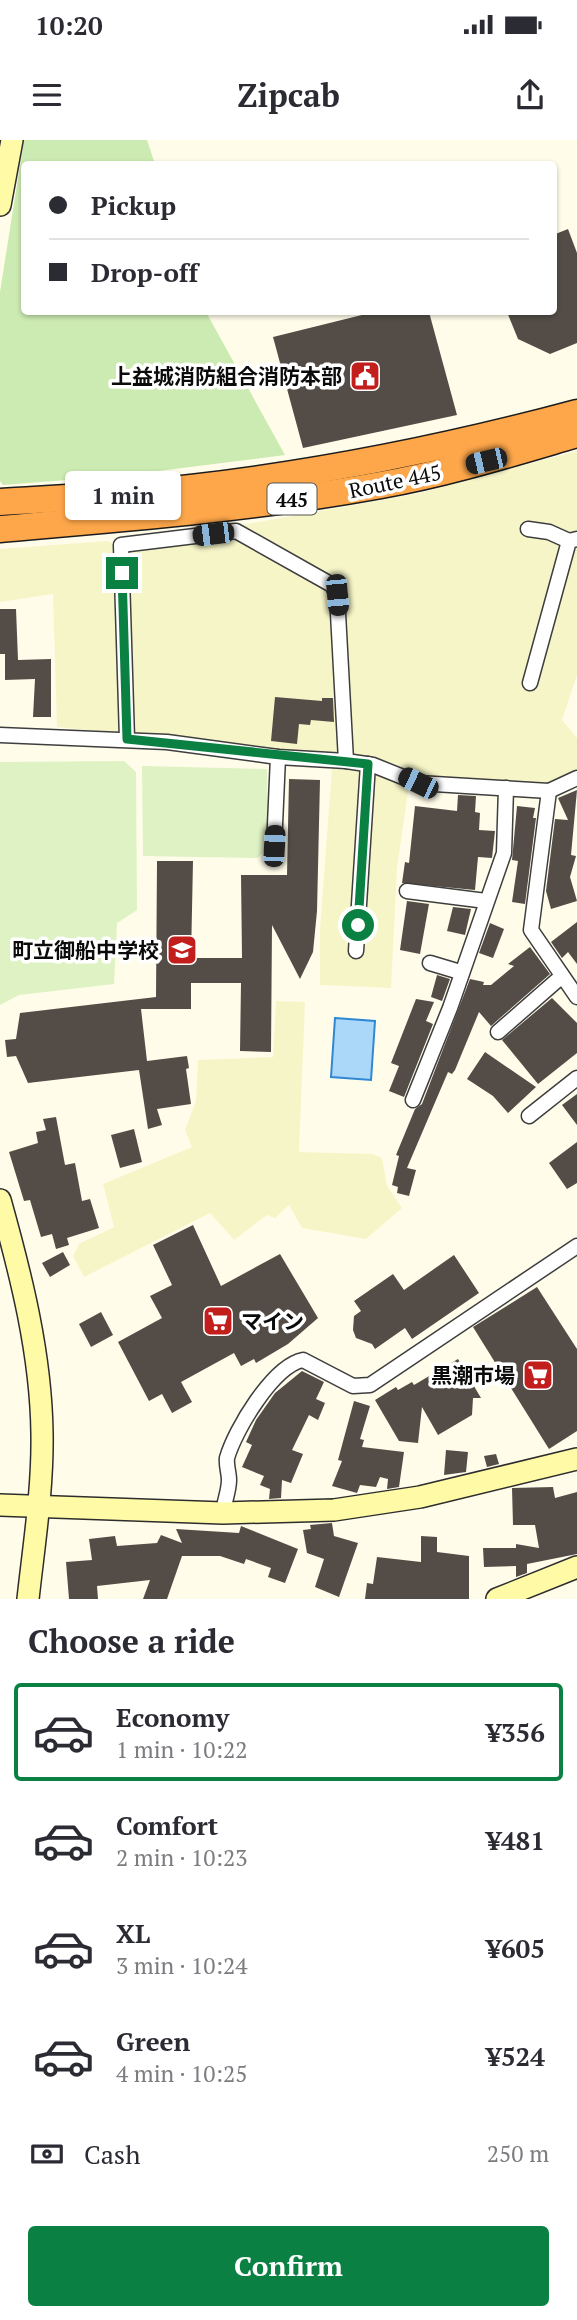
<!DOCTYPE html>
<html lang="en">
<head>
<meta charset="utf-8">
<style>
	:root { --surface:#fff; --page:#f7f7f7; --text:#2b2b33; --muted:#7c7c81; --line:#e1e1e2; --accent:#0b8043 }
	body { margin:0; font-family:"PT Serif","Noto Sans JP",serif; background:var(--page); color:var(--text); height:100vh; display:flex; flex-direction:column; font-size:26px; white-space:nowrap }
	* { box-sizing:border-box; margin:0 }
	p { font-size:23px; color:var(--muted) }
	.icon { flex:none; width:38px; height:38px; fill:none; stroke:currentColor; stroke-width:2; stroke-linecap:round; stroke-linejoin:round }
	.map { position:relative; height:1459px; overflow:hidden }
	.drawer { display:flex; flex-direction:column; background:var(--surface); flex:1 }
	.drawer>* { flex:none }
	.banner { position:absolute; left:21px; top:21px; width:536px; height:154px; border-radius:7px; box-shadow:0 2px 5px #0004; display:grid; align-content:center; height:154px; padding:0 28px; background:var(--surface) }
	.end { position:absolute; width:32px; height:32px; margin:-16px; border:9px solid #0b8043; background:#fff; box-shadow:0 0 0 4px #fff }
	.from { border-radius:50% }
	.bubble { position:absolute; height:49px; border-radius:7px; background:var(--surface); box-shadow:0 2px 5px #0004; font-size:23px; font-weight:600; line-height:49px; text-align:center }
	.car { position:absolute; width:21px; height:42px; margin:-21px -10px; border-radius:9px; box-shadow:0 0 5px 2px #0007; background:linear-gradient(#222 24%,#8ab4d8 0 40%,#222 0 76%,#8ab4d8 0 86%,#222 0) }
	.banner b { display:flex; align-items:center; gap:24px; height:66px; font-size:26px }
	.banner b+b { border-top:2px solid var(--line) }
	.banner i { width:18px; height:18px; background:var(--text) }
	ul { padding:0; list-style:none }
	li { display:flex; align-items:center; gap:21px; height:98px; margin:0 14px 10px; padding:0 14px; border:4px solid transparent; border-radius:7px }
	li div { flex:1 }
	li b { display:block; font-size:26px }
	li em { font-style:normal; font-weight:600 }
	li.active { border-color:var(--accent) }
	li>.icon { width:63px; height:63px; stroke-width:1.5 }
	h2 { padding:0 28px; font-size:32px; line-height:84px }
	.pay { display:flex; align-items:center; gap:18px; height:77px; padding:0 28px; font-size:26px }
	.pay p { margin-inline-start:auto }
	.primary-button { display:flex; gap:14px; margin-top:auto; padding:14px 28px }
	.primary-button a { flex:1; height:80px; border-radius:7px; background:var(--accent); color:#fff; font-size:28px; font-weight:600; line-height:80px; text-align:center }
	.status { display:flex; justify-content:space-between; align-items:center; height:49px; padding:0 35px; background:var(--surface); direction:ltr }
	.status svg { height:19px; fill:currentColor }
	header { display:flex; justify-content:space-between; align-items:center; height:91px; padding:0 28px; background:var(--surface); font-size:32px; font-weight:600 }
	.map>svg:first-child { display:block }
	.farmland { fill:#f6f5c8 }
	.green { fill:#ccebb2 }
	.pitch { fill:#dff2c4 }
	.water { fill:#abd8f9; stroke:#2e88d4; stroke-width:2 }
	.building { fill:#544d47 }
	.lines { fill:none; stroke-linecap:round; stroke-linejoin:round }
	.street-casing { stroke:#3e3e3e; stroke-width:17 }
	.secondary-casing { stroke:#2d2d2d; stroke-width:24 }
	.highway-casing { stroke:#1c1c1c; stroke-width:29 }
	.street { stroke:#fff; stroke-width:14 }
	.secondary { stroke:#fffaa5; stroke-width:21 }
	.highway { stroke:#fda64a; stroke-width:26 }
	.route { stroke:#0b8043; stroke-width:9 }
	.labels { text-anchor:middle; dominant-baseline:central; stroke-width:7; stroke-linejoin:round; paint-order:stroke }
	.shield { fill:#fff; stroke:#545454; stroke-width:2 }
	.shield-label { font-size:19px; font-weight:bold; fill:#0b0b0b }
	.poi-label { font-size:21px; font-weight:bold; fill:#0b0b0b; stroke:#fff; text-anchor:end }
	.street-label { font-size:21px; fill:#0b0b0b; stroke:#fff }
</style>
</head>
<body>
<div class="status"><b>10:20</b><svg viewBox="0 0 49 12"><path d="M0 12V9h3v3zM5 12V6h3v6zM10 12V3h3v9zM15 12V0h3v12zM26 1h20v11H26zM47 4h2v5h-2z"/></svg></div>
<header><svg class="icon" aria-label="menu" viewBox="0 0 24 24"><path d="M4 6h16M4 12h16M4 18h16"/></svg>Zipcab<svg class="icon" aria-label="share" viewBox="0 0 24 24"><path d="M12 15V3M7 8l5-5 5 5M5 13v7h14v-7"/></svg></header>
<div class="map">
<svg width="577" height="1459" viewBox="0 0 577 1459">
	<rect width="100%" height="100%" fill="#fffcea"/>
	<g class="farmland">
		<polygon points="577,311 577,535 562,580 577,598 577,631 552,644 416,635 395,624 354,617 57,587 53,454 0,462 0,409 107,401 134,410 235,398 242,385 416,354"/>
		<polygon points="332,628 374,631 409,645 397,728 391,848 320,845 320,789"/>
		<polygon points="276,861 305,862 299,1012 373,1014 382,1018 387,1046 402,1068 366,1099 302,1088 289,1065 275,1078 267,1075 234,1100 210,1073 84,1137 73,1116 79,1104 114,1087 103,1044 192,1007 185,990 196,961 198,920 273,917"/>
	</g>
	<polygon class="green" points="24,0 147,0 155,24 24,24 24,172 206,172 285,315 118,336 3,345 0,341 0,152"/>
	<g class="pitch">
		<polygon points="124,621 136,632 137,770 117,783 114,844 19,855 0,865 0,622"/>
		<polygon points="142,626 267,629 268,707 258,718 143,716"/>
	</g>
	<polygon class="water" points="335,878 375,881 371,940 331,937"/>
	<g class="building">
		<polygon points="568,89 577,113 577,203 550,214 518,199 507,172 553,172 553,95"/>
		<polygon points="374,172 429,172 457,275 303,308 273,197"/>
		<polygon points="0,469 16,469 18,520 51,519 51,577 33,577 35,539 5,540 5,514 0,514"/>
		<polygon points="275,557 322,561 322,558 333,558 334,582 311,580 310,585 299,584 297,604 271,601"/>
		<polygon points="289,639 320,640 317,771 313,812 300,839 272,785 271,912 240,911 241,843 191,843 191,869 141,869 147,921 187,916 189,928 186,929 191,964 157,969 162,985 148,989 139,930 28,943 16,916 7,917 5,900 16,899 20,873 156,857 157,721 193,721 191,818 242,818 241,735 287,735"/>
		<polygon points="577,650 571,715 576,716 570,737 577,761 551,769 546,751 555,679 568,680 558,658"/>
		<polygon points="458,655 476,656 475,672 480,673 479,690 495,691 492,718 478,717 475,750 402,743 405,722 409,723 415,666 457,671"/>
		<polygon points="517,666 535,668 533,678 536,678 525,764 512,762 518,721 512,720"/>
		<polygon points="407,761 429,764 420,814 400,810"/>
		<polygon points="453,767 471,769 465,795 447,791"/>
		<polygon points="577,782 577,824 568,812 562,818 551,802"/>
		<polygon points="490,783 504,789 493,818 479,813"/>
		<polygon points="530,807 550,834 491,886 479,872 455,930 452,934 448,932 407,1028 416,1030 409,1056 397,1053 398,1047 392,1045 399,1016 396,1015 415,969 422,964 470,839 484,842 483,845 491,845 514,826 508,824"/>
		<polygon points="437,835 450,839 442,861 431,857"/>
		<polygon points="552,858 577,883 577,913 538,944 502,900"/>
		<polygon points="416,859 434,862 426,881 433,884 404,957 389,951 399,926 391,923"/>
		<polygon points="485,912 536,947 508,973 493,956 467,939"/>
		<polygon points="577,954 577,985 562,965"/>
		<polygon points="56,977 65,1025 75,1023 82,1061 90,1059 99,1088 67,1098 69,1105 56,1109 52,1094 41,1097 30,1060 24,1061 9,1012 38,1003 36,992 46,990 43,979"/>
		<polygon points="134,989 142,1022 120,1028 111,995"/>
		<polygon points="577,1002 577,1043 567,1049 549,1023"/>
		<polygon points="193,1085 221,1146 280,1114 318,1178 288,1204 256,1223 254,1219 241,1226 234,1213 181,1242 192,1262 172,1273 162,1254 149,1261 118,1202 162,1178 150,1156 172,1145 153,1105"/>
		<polygon points="63,1112 70,1125 50,1137 42,1123"/>
		<polygon points="454,1115 479,1153 412,1199 405,1188 375,1209 372,1204 356,1198 353,1190 354,1176 361,1171 354,1161 393,1134 404,1150"/>
		<polygon points="537,1147 577,1209 577,1291 549,1309 473,1187"/>
		<polygon points="101,1172 113,1195 91,1207 79,1184"/>
		<polygon points="458,1219 481,1258 473,1258 472,1275 438,1295 422,1267 418,1303 399,1301 375,1260 396,1247 398,1250 412,1242 414,1245"/>
		<polygon points="302,1231 324,1242 316,1259 325,1263 318,1280 309,1275 292,1310 303,1314 291,1343 282,1340 281,1358 269,1359 270,1349 260,1345 264,1336 242,1327 252,1305 246,1302 256,1280 275,1253"/>
		<polygon points="354,1261 370,1266 360,1299 364,1300 362,1307 404,1312 399,1347 387,1349 388,1339 380,1337 376,1347 360,1345 357,1353 332,1346 342,1321 338,1320"/>
		<polygon points="446,1310 468,1312 466,1332 444,1335"/>
		<polygon points="496,1314 499,1324 487,1327 484,1316"/>
		<polygon points="553,1347 555,1358 577,1352 577,1414 527,1424 527,1433 516,1437 516,1426 484,1427 483,1408 516,1408 516,1404 539,1408 535,1385 513,1385 512,1348"/>
		<polygon points="332,1383 334,1396 358,1403 339,1457 315,1447 324,1419 307,1413 303,1390 311,1389 310,1385"/>
		<polygon points="241,1386 298,1409 285,1443 268,1437 271,1428 246,1419 244,1424 220,1416 182,1416 167,1459 143,1459 150,1440 97,1446 98,1459 69,1459 66,1422 92,1420 89,1399 115,1396 117,1406 157,1403 161,1395 182,1403 176,1389 239,1393"/>
		<polygon points="421,1396 437,1397 437,1412 469,1416 469,1459 365,1459 367,1443 373,1444 377,1417 421,1422"/>
	</g>
	<g class="lines">
		<g class="street-casing">
			<g id="street">
				<polyline points="528,389 549,392 569,401"/>
				<polyline points="530,543 569,401 577,399"/>
				<polyline points="0,595 167,602 278,617 346,621 373,625 418,643 549,651 577,638"/>
				<polyline points="127,599 121,405 236,391 332,445 337,455 346,621"/>
				<polyline points="549,651 531,790 577,857"/>
				<polyline points="274,707 278,617"/>
				<polyline points="407,751 486,761"/>
				<polyline points="356,811 368,624"/>
				<polyline points="430,823 460,832"/>
				<polyline points="498,892 562,836"/>
				<polyline points="413,960 450,868 504,713 506,648"/>
				<polyline points="529,976 577,938"/>
				<path d="M 223,1373 C 224,1362 229,1351 229,1340 C 229,1333 226,1325 227,1318 C 235,1290 273,1226 303,1220 L 353,1246 L 370,1245 L 577,1106"/>
			</g>
		</g>
		<g class="secondary-casing">
			<g id="secondary">
				<polyline points="0,65 12,0"/>
				<path d="M 0,1060 C 21,1135 41,1214 42,1293 C 43,1348 34,1404 28,1459"/>
				<polyline points="0,1365 223,1373 334,1370 420,1357 577,1319"/>
				<polyline points="497,1459 577,1427"/>
			</g>
		</g>
		<g class="highway-casing">
			<g id="highway">
				<path d="M 0,362 C 64,358 128,355 191,348 C 321,333 451,307 577,273"/>
				<path d="M 0,389 C 128,378 255,368 381,345 C 448,333 512,313 577,294"/>
			</g>
		</g>
		<use href="#street" class="street"/>
		<use href="#secondary" class="secondary"/>
		<use href="#highway" class="highway"/>
	</g>
	<g class="lines">
		<polyline class="route" points="122,433 127,599 368,624 358,785"/>
	</g>
	<defs>
		<g id="civic-square" transform="scale(1.575)"><rect x="-9" y="-9" width="18" height="18" rx="4" fill="#c21e1c" stroke="#fff"/><path d="M-.6-6.5H3V-4.5H.6V-3L4-1V1h2V6H-6V1h2V-1L-.6-3ZM-1.2 2.5V6h2.4V2.5Z" fill="#fff"/></g>
		<g id="school-square" transform="scale(1.575)"><rect x="-9" y="-9" width="18" height="18" rx="4" fill="#c21e1c" stroke="#fff"/><path d="M0-5L7-2L0 1L-7-2ZM-4 1L0 2.5L4 1V4Q0 6-4 4Z" fill="#fff"/></g>
		<g id="supermarket-square" transform="scale(1.575)"><rect x="-9" y="-9" width="18" height="18" rx="4" fill="#c21e1c" stroke="#fff"/><path d="M-6-5.5h2.5l.6 2H6L4.5 2H-2.5L-4.4-4H-6ZM-1.5 3.2a1.3 1.3 0 1 0 .1 0ZM3 3.2a1.3 1.3 0 1 0 .1 0Z" fill="#fff"/></g>
	</defs>
	<g fill-rule="evenodd">
		<use href="#civic-square" x="365" y="236"/>
		<use href="#school-square" x="182" y="810"/>
		<use href="#supermarket-square" x="218" y="1181"/>
		<use href="#supermarket-square" x="538" y="1235"/>
	</g>
	<g class="labels">
		<rect class="shield" x="267.5" y="343.5" width="49" height="31" rx="5"/>
		<g class="shield-label">
			<text x="292" y="359">445</text>
		</g>
		<g class="poi-label">
			<text x="342" y="236">上益城消防組合消防本部</text>
			<text x="159" y="810">町立御船中学校</text>
			<text x="241" y="1181" text-anchor="start">マイン</text>
			<text x="515" y="1235">黒潮市場</text>
		</g>
		<g class="street-label">
			<text transform="translate(395 341) rotate(-12)">Route 445</text>
		</g>
	</g>
</svg>
<i class="end from" style="left:358px;top:785px"></i>
<i class="end" style="left:122px;top:433px"></i>
<div class="bubble" style="left:65px;top:331px;width:116px">1 min</div>
<i class="car" style="left:486px;top:321px;rotate:257deg"></i>
<i class="car" style="left:213px;top:394px;rotate:263deg"></i>
<i class="car" style="left:337px;top:455px;rotate:175deg"></i>
<i class="car" style="left:418px;top:643px;rotate:296deg"></i>
<i class="car" style="left:274px;top:706px;rotate:3deg"></i>
<div class="banner">
<b><i class="from"></i>Pickup</b>
<b><i></i>Drop-off</b>
</div>
</div>
<section class="drawer">
<h2>Choose a ride</h2>
<ul>
<li class="active"><svg class="icon" aria-label="car" viewBox="0 0 24 24"><path d="M5 17H2v-5l4-1 3-4h7l3 4 3 1v5h-3M9 17h6M6 11h13"/><circle cx="7" cy="17" r="2"/><circle cx="17" cy="17" r="2"/></svg><div><b>Economy</b><p>1 min · 10:22</p></div><em>¥356</em></li>
<li><svg class="icon" aria-label="car" viewBox="0 0 24 24"><path d="M5 17H2v-5l4-1 3-4h7l3 4 3 1v5h-3M9 17h6M6 11h13"/><circle cx="7" cy="17" r="2"/><circle cx="17" cy="17" r="2"/></svg><div><b>Comfort</b><p>2 min · 10:23</p></div><em>¥481</em></li>
<li><svg class="icon" aria-label="car" viewBox="0 0 24 24"><path d="M5 17H2v-5l4-1 3-4h7l3 4 3 1v5h-3M9 17h6M6 11h13"/><circle cx="7" cy="17" r="2"/><circle cx="17" cy="17" r="2"/></svg><div><b>XL</b><p>3 min · 10:24</p></div><em>¥605</em></li>
<li><svg class="icon" aria-label="car" viewBox="0 0 24 24"><path d="M5 17H2v-5l4-1 3-4h7l3 4 3 1v5h-3M9 17h6M6 11h13"/><circle cx="7" cy="17" r="2"/><circle cx="17" cy="17" r="2"/></svg><div><b>Green</b><p>4 min · 10:25</p></div><em>¥524</em></li>
</ul>
<div class="pay"><svg class="icon" aria-label="cash" viewBox="0 0 24 24"><path d="M3 7h18v10H3z"/><circle cx="12" cy="12" r="2"/></svg>Cash<p>250 m</p></div>
<div class="primary-button"><a>Confirm</a></div>
</section>
</body>
</html>
